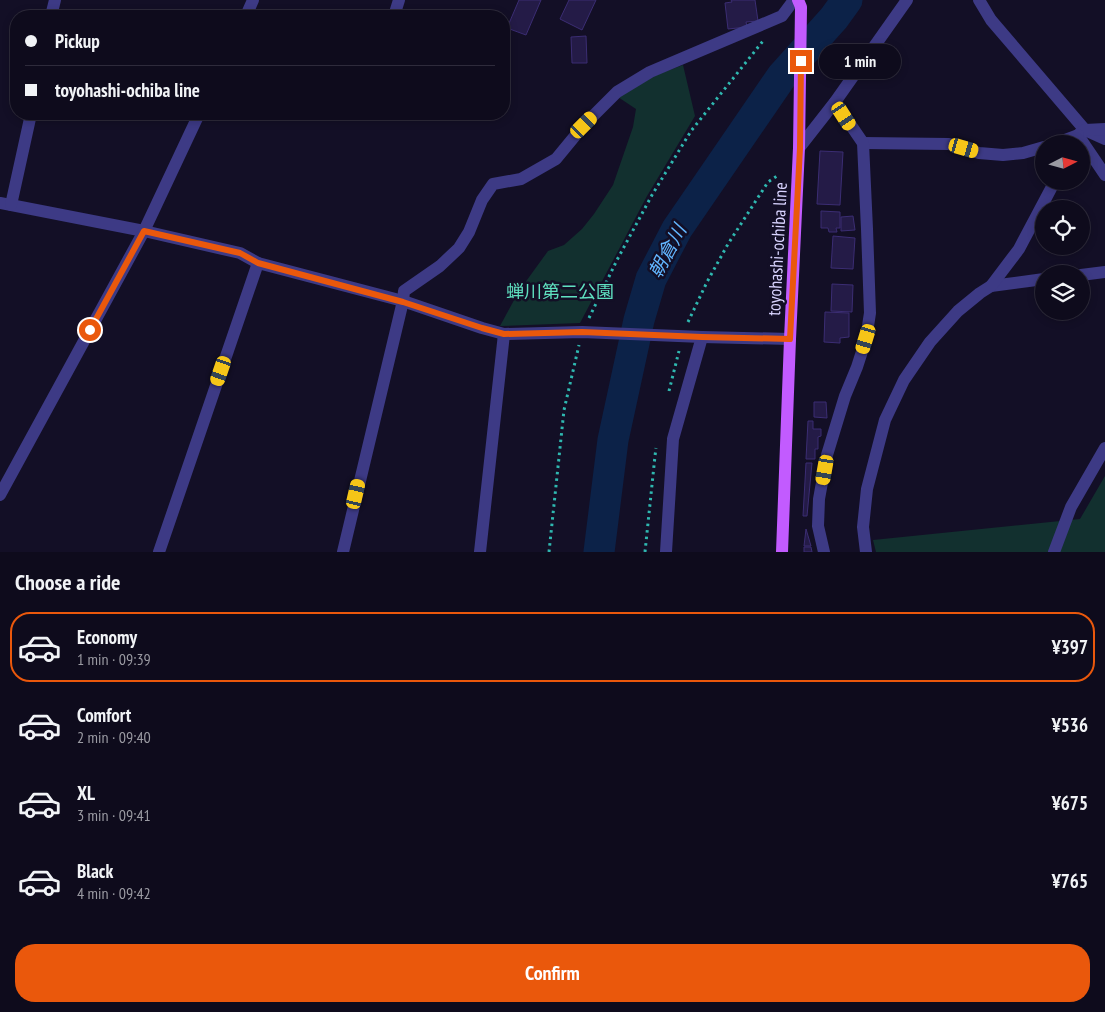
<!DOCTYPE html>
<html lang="en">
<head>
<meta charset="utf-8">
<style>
	:root { --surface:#0e0b1c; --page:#1c1929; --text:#f1f3f6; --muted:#9b9ba3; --line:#2e2b3b; --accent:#ea580c }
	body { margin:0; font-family:"PT Sans Narrow","Noto Sans JP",sans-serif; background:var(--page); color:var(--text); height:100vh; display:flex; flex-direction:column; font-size:19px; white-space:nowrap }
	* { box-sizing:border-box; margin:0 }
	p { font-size:16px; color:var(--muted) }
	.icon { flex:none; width:28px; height:28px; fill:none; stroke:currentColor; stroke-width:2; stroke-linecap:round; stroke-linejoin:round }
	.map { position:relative; height:552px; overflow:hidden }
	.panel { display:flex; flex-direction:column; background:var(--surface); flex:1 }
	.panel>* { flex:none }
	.banner { position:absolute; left:10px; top:10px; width:500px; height:110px; border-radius:20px; box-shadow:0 2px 8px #0003,0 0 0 1px var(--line); display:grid; align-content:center; height:110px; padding:0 15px; background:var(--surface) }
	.needle { width:32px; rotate:84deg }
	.controls { position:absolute; left:1035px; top:135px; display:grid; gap:10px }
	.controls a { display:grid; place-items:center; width:55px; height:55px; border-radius:50%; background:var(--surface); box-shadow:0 2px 8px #0003,0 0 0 1px var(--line); font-size:25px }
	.end { position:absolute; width:22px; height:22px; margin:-11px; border:6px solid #ea580c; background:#fff; box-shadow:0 0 0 2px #fff }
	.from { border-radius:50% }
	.bubble { position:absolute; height:35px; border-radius:18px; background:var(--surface); box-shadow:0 2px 8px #0003,0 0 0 1px var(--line); font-size:16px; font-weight:600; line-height:35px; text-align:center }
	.car { position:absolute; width:15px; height:30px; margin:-15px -8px; border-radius:6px; box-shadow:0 0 4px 1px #0007; background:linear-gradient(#f5c518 24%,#345 0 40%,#f5c518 0 76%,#345 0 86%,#f5c518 0) }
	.banner b { display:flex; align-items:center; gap:18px; height:48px; font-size:19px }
	.banner b+b { border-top:1px solid var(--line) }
	.banner i { width:12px; height:12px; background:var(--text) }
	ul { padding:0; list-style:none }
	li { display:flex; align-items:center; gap:15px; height:70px; margin:0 10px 8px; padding:0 5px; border:2px solid transparent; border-radius:20px }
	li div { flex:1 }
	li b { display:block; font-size:19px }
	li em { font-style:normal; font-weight:600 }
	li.selected { border-color:var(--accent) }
	li>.icon { width:45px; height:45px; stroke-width:1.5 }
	h2 { padding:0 15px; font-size:22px; line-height:60px }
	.action { display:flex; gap:10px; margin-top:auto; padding:10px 15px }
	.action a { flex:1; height:58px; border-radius:20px; background:var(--accent); color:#fff; font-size:20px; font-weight:600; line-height:58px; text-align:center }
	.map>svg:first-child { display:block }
	.green { fill:#12302f }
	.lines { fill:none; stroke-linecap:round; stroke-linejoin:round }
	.river { stroke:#0c2248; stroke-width:31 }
	.building { fill:#241b47; stroke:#3b2d73 }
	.path { stroke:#2fb8b0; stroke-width:3; stroke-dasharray:2.5 4; stroke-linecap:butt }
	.minor { stroke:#3d3a85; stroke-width:12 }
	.major { stroke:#c25bff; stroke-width:12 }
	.route { stroke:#ea580c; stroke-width:6 }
	.labels { text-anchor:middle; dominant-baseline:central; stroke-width:5; stroke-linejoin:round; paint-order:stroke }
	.street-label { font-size:18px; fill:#d9d4ff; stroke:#130f26 }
	.park-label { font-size:18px; fill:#5fe0c0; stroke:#130f26 }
	.water-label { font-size:19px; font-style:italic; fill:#62b6ff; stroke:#130f26 }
</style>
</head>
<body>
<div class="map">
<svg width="1105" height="552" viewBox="0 0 1105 552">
	<rect width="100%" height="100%" fill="#130f26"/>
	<g class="green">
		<polygon points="683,65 695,116 647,196 580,323 500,326 519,291 548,251 564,245 582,229 594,214 613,185 633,127 636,109 618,97 656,75"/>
		<polygon points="1105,476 1105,552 876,552 873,540 1080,519"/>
	</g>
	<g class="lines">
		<polyline class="river" points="599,552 613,440 639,320 651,279 677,229 782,76 834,18 847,0"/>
	</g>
	<g class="building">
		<polygon points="519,0 541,0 526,35 507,28"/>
		<polygon points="569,0 596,0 582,30 560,19"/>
		<polygon points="731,0 755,0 758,21 746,22 747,27 728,29 725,3 732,2"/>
		<polygon points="586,36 587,63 572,63 571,37"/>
		<polygon points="820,151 843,152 840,205 817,204"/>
		<polygon points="821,211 840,212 840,228 836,228 837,232 829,232 828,228 821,228"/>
		<polygon points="853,216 855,230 841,231 841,217"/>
		<polygon points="833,236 855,238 853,269 831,268"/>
		<polygon points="832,284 853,285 852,312 831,311"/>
		<polygon points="825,312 849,313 849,337 840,338 840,343 824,342"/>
		<polygon points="814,402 826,402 827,418 814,417"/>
		<polygon points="808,421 813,421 813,429 821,429 821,436 818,437 818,449 815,449 815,459 806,459"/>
		<polygon points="806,463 812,463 807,516 803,516"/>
		<polygon points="806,529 811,546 804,546"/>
		<polygon points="804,547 811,547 812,552 804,552"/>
	</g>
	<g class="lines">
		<g class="path">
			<polyline points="589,318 617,260 652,195 691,131 763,41"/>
			<polyline points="688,322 707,282 728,244 768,182 777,176"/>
			<polyline points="669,391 679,351"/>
			<polyline points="549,552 564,410 579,345"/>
			<polyline points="645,552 655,456 656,448"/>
		</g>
		<g class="minor">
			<polyline points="979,0 991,20 1085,130 1105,139"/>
			<polyline points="51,16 55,0"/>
			<polyline points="246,16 253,0"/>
			<polyline points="394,16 399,0"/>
			<polyline points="1105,129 1085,130 1078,135 1105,175"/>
			<polyline points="863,143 949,144 979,153 1003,155 1023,153 1044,147"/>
			<polyline points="1054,144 1078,135"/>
			<polyline points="799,148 835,102 907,0"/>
			<polyline points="0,203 144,231 240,253 258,263 403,301 482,328 504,334 582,332 702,337 790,339"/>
			<polyline points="11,205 31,114"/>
			<polyline points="1081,275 1105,272"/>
			<polyline points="991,286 1044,279"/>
			<polyline points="0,495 144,231 199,114"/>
			<polyline points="159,552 258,263"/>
			<polyline points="343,552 403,301 404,291 440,266 459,248 469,232 482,200 493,184 521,179 556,159 584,125 617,92 650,72 782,16 794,0"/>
			<polyline points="480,552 504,334"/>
			<polyline points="666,552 673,439 702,337"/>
			<polyline points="824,552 818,526 819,499 827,455 845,396 857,367 866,339 870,313 867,229 863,143 835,102"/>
			<polyline points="866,552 863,527 867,489 885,420 904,380 930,342 958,311 980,293 991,286 1019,249 1055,181"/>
			<polyline points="1054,552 1071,507 1105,448"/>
		</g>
		<polyline class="major" points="782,552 790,339 799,148 801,7 798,0"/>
	</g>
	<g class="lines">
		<polyline class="route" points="90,330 144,231 240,253 258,263 403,302 482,328 504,334 582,332 702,337 790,339 800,148 801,61"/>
	</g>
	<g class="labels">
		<g class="street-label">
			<text transform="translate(777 249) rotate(-87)">toyohashi-ochiba line</text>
		</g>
		<g class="park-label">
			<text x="560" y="291">蝉川第二公園</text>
		</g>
		<g class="water-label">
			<text transform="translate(667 251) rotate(-62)">朝倉川</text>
		</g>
	</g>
</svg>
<div class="controls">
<a><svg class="needle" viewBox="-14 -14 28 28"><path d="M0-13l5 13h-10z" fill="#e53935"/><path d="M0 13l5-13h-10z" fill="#9b9ba3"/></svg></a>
<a><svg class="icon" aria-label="locate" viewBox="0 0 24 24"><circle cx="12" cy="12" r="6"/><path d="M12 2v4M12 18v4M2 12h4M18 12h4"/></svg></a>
<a><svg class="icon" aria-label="layers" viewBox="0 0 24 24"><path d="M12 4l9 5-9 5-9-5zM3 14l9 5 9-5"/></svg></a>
</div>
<i class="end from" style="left:90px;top:330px"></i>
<i class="end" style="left:801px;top:61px"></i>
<div class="bubble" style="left:819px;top:44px;width:82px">1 min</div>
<i class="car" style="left:844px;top:116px;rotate:147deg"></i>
<i class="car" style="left:584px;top:125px;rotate:45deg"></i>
<i class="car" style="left:964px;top:148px;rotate:106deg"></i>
<i class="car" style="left:866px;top:339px;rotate:197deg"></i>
<i class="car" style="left:221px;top:371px;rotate:199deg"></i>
<i class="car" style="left:825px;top:470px;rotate:190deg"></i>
<i class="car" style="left:356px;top:494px;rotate:13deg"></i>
<div class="banner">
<b><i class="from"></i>Pickup</b>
<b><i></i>toyohashi-ochiba line</b>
</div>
</div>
<section class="panel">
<h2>Choose a ride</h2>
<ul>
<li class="selected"><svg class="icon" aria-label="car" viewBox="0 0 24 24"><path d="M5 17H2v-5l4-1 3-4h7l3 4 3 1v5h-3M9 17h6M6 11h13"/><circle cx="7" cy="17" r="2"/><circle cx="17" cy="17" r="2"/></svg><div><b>Economy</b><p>1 min · 09:39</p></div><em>¥397</em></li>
<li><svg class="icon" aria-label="car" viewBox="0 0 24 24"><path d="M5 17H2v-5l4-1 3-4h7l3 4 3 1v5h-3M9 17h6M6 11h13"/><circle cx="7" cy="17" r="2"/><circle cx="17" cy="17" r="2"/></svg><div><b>Comfort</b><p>2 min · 09:40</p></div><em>¥536</em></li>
<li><svg class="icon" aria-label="car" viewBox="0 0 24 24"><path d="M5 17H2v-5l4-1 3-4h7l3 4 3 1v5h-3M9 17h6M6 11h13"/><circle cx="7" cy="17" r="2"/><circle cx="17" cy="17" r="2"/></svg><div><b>XL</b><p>3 min · 09:41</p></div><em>¥675</em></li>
<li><svg class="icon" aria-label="car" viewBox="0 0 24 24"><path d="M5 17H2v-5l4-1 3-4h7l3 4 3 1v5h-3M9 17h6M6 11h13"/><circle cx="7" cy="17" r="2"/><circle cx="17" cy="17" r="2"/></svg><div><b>Black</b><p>4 min · 09:42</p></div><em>¥765</em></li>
</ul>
<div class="action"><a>Confirm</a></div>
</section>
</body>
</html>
